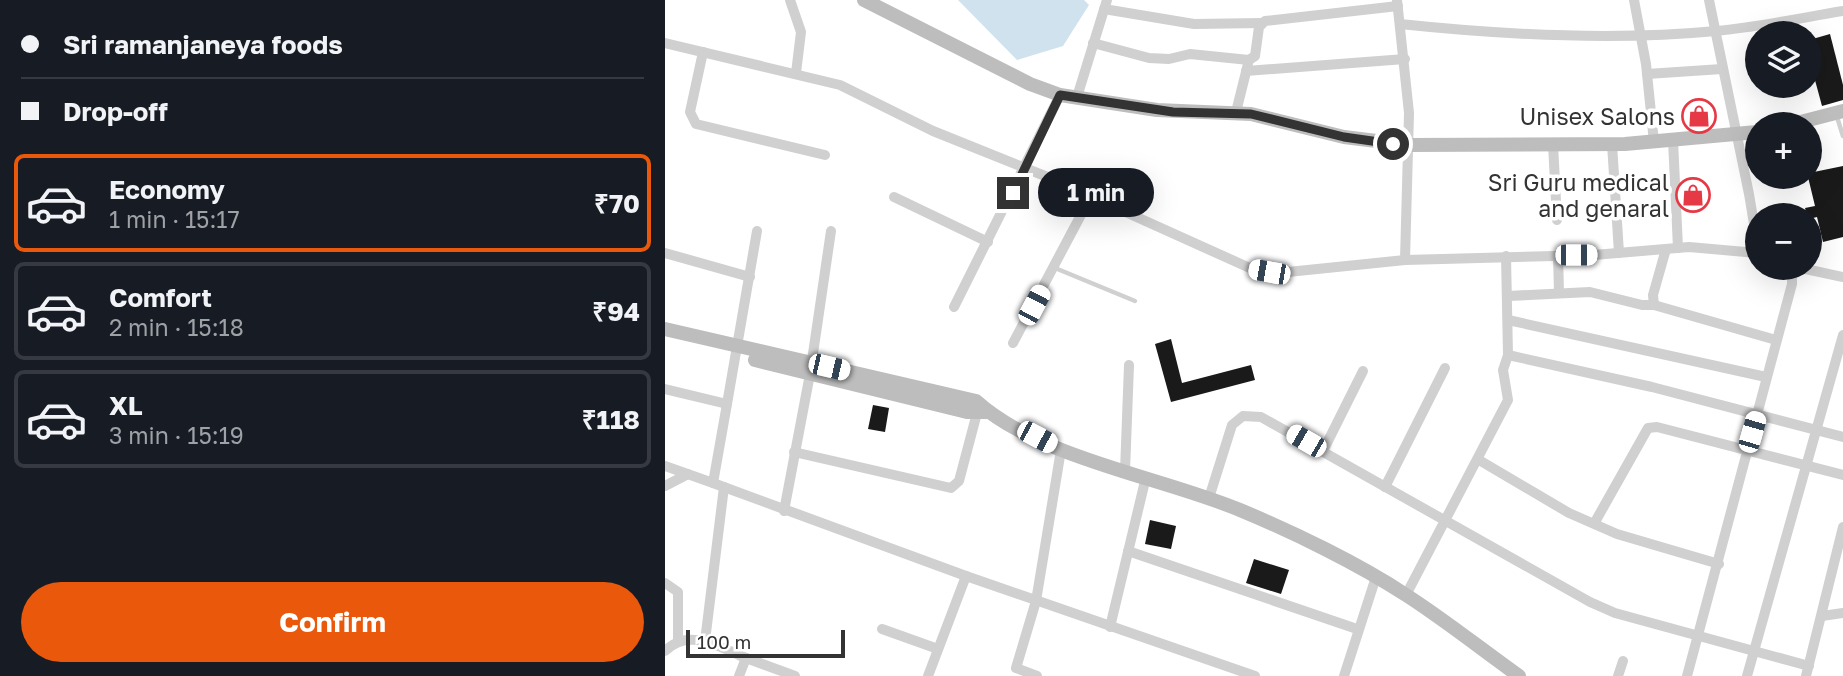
<!DOCTYPE html>
<html lang="en">
<head>
<meta charset="utf-8">
<style>
	:root { --surface:#171b24; --page:#20242c; --text:#f1f3f6; --muted:#9ea1a6; --line:#363941; --accent:#ea580c }
	body { margin:0; font-family:"Golos Text",sans-serif; background:var(--page); color:var(--text); height:100vh; display:flex; flex-direction:column; font-size:26px; white-space:nowrap }
	* { box-sizing:border-box; margin:0 }
	p { font-size:23px; color:var(--muted) }
	.icon { flex:none; width:38px; height:38px; fill:none; stroke:currentColor; stroke-width:2; stroke-linecap:round; stroke-linejoin:round }
	.map { position:relative; flex:1; overflow:hidden }
	.sheet { display:flex; flex-direction:column; background:var(--surface); width:665px }
	.sheet>* { flex:none }
	.top-card { display:grid; align-content:center; height:154px; padding:0 21px; background:var(--surface) }
	.controls { position:absolute; left:1080px; top:21px; display:grid; gap:14px }
	.controls a { display:grid; place-items:center; width:77px; height:77px; border-radius:50%; background:var(--surface); box-shadow:0 7px 28px #0002; font-size:35px }
	.scale { position:absolute; left:21px; bottom:18px; width:159px; box-sizing:border-box; padding-left:7px; border:4px solid #333; border-top:0; font-size:19px; line-height:24px; white-space:nowrap; color:#333; -webkit-text-stroke:5px #fff; paint-order:stroke }
	.end { position:absolute; width:32px; height:32px; margin:-16px; border:9px solid #333; background:#fff; box-shadow:0 0 0 4px #fff }
	.from { border-radius:50% }
	.bubble { position:absolute; height:49px; border-radius:24px; background:var(--surface); box-shadow:0 7px 28px #0002; font-size:23px; font-weight:700; line-height:49px; text-align:center }
	.car { position:absolute; width:21px; height:42px; margin:-21px -10px; border-radius:9px; box-shadow:0 0 5px 2px #0007; background:linear-gradient(#fff 24%,#345 0 40%,#fff 0 76%,#345 0 86%,#fff 0) }
	.top-card b { display:flex; align-items:center; gap:24px; height:66px; font-size:26px }
	.top-card b+b { border-top:2px solid var(--line) }
	.top-card i { width:18px; height:18px; background:var(--text) }
	ul { padding:0; list-style:none }
	li { display:flex; align-items:center; gap:21px; height:98px; margin:0 14px 10px; padding:0 7px; border:4px solid var(--line); border-radius:10px }
	li div { flex:1 }
	li b { display:block; font-size:26px }
	li em { font-style:normal; font-weight:700 }
	li.current { border-color:var(--accent) }
	li>.icon { width:63px; height:63px; stroke-width:1.5 }
	.button { display:flex; gap:14px; margin-top:auto; padding:14px 21px }
	.button a { flex:1; height:80px; border-radius:42px; background:var(--accent); color:#fff; font-size:28px; font-weight:700; line-height:80px; text-align:center }
	main { display:flex; flex:1; min-height:0 }
	.map>svg:first-child { display:block }
	.water { fill:#cfe2ee }
	.building { fill:#1a1a1a }
	.lines { fill:none; stroke-linecap:round; stroke-linejoin:round }
	.lane { stroke:#d0d0d0; stroke-width:4.5 }
	.street { stroke:#d0d0d0; stroke-width:10 }
	.secondary { stroke:#bdbdbd; stroke-width:14 }
	.route { stroke:#333; stroke-width:9 }
	.labels { text-anchor:middle; dominant-baseline:central; stroke-width:7; stroke-linejoin:round; paint-order:stroke }
	.poi-label { font-size:23px; fill:#333; stroke:#fff; text-anchor:end }
</style>
</head>
<body>
<main>
<section class="sheet">
<div class="top-card">
<b><i class="from"></i>Sri ramanjaneya foods</b>
<b><i></i>Drop-off</b>
</div>
<ul>
<li class="current"><svg class="icon" aria-label="car" viewBox="0 0 24 24"><path d="M5 17H2v-5l4-1 3-4h7l3 4 3 1v5h-3M9 17h6M6 11h13"/><circle cx="7" cy="17" r="2"/><circle cx="17" cy="17" r="2"/></svg><div><b>Economy</b><p>1 min · 15:17</p></div><em>₹70</em></li>
<li><svg class="icon" aria-label="car" viewBox="0 0 24 24"><path d="M5 17H2v-5l4-1 3-4h7l3 4 3 1v5h-3M9 17h6M6 11h13"/><circle cx="7" cy="17" r="2"/><circle cx="17" cy="17" r="2"/></svg><div><b>Comfort</b><p>2 min · 15:18</p></div><em>₹94</em></li>
<li><svg class="icon" aria-label="car" viewBox="0 0 24 24"><path d="M5 17H2v-5l4-1 3-4h7l3 4 3 1v5h-3M9 17h6M6 11h13"/><circle cx="7" cy="17" r="2"/><circle cx="17" cy="17" r="2"/></svg><div><b>XL</b><p>3 min · 15:19</p></div><em>₹118</em></li>
</ul>
<div class="button"><a>Confirm</a></div>
</section>
<div class="map">
<svg width="1178" height="676" viewBox="0 0 1178 676">
	<rect width="100%" height="100%" fill="#fff"/>
	<polygon class="water" points="293,0 419,0 424,5 398,46 352,60"/>
	<g class="building">
		<polygon points="1165,34 1178,85 1178,100 1157,106 1144,58 1144,40"/>
		<polygon points="1178,166 1178,237 1158,242 1152,217 1144,219 1142,215 1140,208 1150,206 1143,177 1144,173"/>
		<polygon points="506,339 517,383 586,365 590,380 506,402 490,344"/>
		<polygon points="208,405 224,408 220,432 203,429"/>
		<polygon points="485,520 511,526 506,549 480,544"/>
		<polygon points="589,559 624,570 616,594 581,583"/>
	</g>
	<g class="lines">
		<g class="lane">
			<polyline points="1172,117 1178,136"/>
			<polyline points="390,268 470,301"/>
		</g>
		<g class="street">
			<polyline points="125,0 136,32 131,73"/>
			<polyline points="732,0 744,113 740,260"/>
			<polyline points="969,0 981,64 989,142"/>
			<polyline points="1044,0 1084,194 1089,224 1087,251"/>
			<polyline points="439,9 529,24 597,23"/>
			<path d="M 735,24 C 839,35 947,41 1051,31 C 1094,27 1136,18 1178,11"/>
			<polyline points="0,43 175,85 268,131 385,178 587,269 623,272 740,260 929,255 1024,247 1092,253"/>
			<polyline points="428,43 484,58 504,59 525,54 584,60 590,56 594,27 600,21 733,6"/>
			<polyline points="38,52 25,112 31,124 160,155"/>
			<polyline points="581,71 740,59"/>
			<polyline points="982,74 1057,69"/>
			<polyline points="412,97 442,0"/>
			<polyline points="571,112 583,64"/>
			<polyline points="1008,140 1013,248"/>
			<polyline points="888,144 892,220"/>
			<polyline points="947,144 954,253"/>
			<polyline points="229,197 323,242"/>
			<polyline points="1001,249 988,295 989,305 1111,340"/>
			<polyline points="0,253 85,277"/>
			<polyline points="893,255 894,293"/>
			<polyline points="1136,268 1178,277"/>
			<polyline points="843,296 925,292 977,305 989,305"/>
			<polyline points="289,307 395,95"/>
			<polyline points="843,320 1101,377"/>
			<polyline points="348,343 426,196"/>
			<polyline points="843,355 987,387 1178,437"/>
			<polyline points="0,389 62,404 92,231"/>
			<polyline points="658,451 698,371"/>
			<polyline points="129,452 286,488 294,481 312,413"/>
			<polyline points="814,460 904,513 952,534 1054,564"/>
			<polyline points="0,466 48,483 62,404"/>
			<polyline points="460,471 464,365"/>
			<polyline points="48,483 301,576 590,676"/>
			<polyline points="0,486 23,474"/>
			<polyline points="720,487 780,368"/>
			<polyline points="544,498 567,425 578,416 596,417 925,602 950,613 1144,666"/>
			<polyline points="119,511 145,374 166,231"/>
			<polyline points="930,522 983,428 992,427 1178,475"/>
			<polyline points="463,551 692,629"/>
			<polyline points="0,583 13,592 13,641"/>
			<polyline points="741,595 843,400 838,370 843,355 841,256"/>
			<polyline points="1157,616 1178,613"/>
			<polyline points="445,627 481,477"/>
			<polyline points="217,629 273,649"/>
			<polyline points="40,641 59,487"/>
			<path d="M 0,651 C 24,627 54,647 81,658"/>
			<polyline points="74,676 81,658 130,676"/>
			<polyline points="263,676 301,576"/>
			<polyline points="372,676 351,668 371,601 396,450"/>
			<polyline points="679,676 711,577"/>
			<polyline points="953,676 958,661"/>
			<polyline points="1022,676 1127,284 1127,268"/>
			<polyline points="1082,676 1178,335"/>
			<polyline points="1141,676 1178,527"/>
		</g>
		<g class="secondary">
			<polyline points="199,0 365,84 395,95 492,110 586,114 679,137 744,145 960,144 1092,132"/>
			<polyline points="1128,124 1178,111"/>
			<path d="M 0,329 L 311,401 C 374,458 496,477 575,510 C 628,532 694,564 741,595 C 780,620 816,649 854,676"/>
			<polyline points="90,360 302,412 324,412"/>
		</g>
	</g>
	<g class="lines">
		<polyline class="route" points="348,193 395,95 508,112 586,114 679,137 728,144"/>
	</g>
	<defs>
		<g id="shop-ring" transform="scale(1.75)"><circle r="9.5" fill="#fff" stroke="#e63946" stroke-width="1.5"/><path d="M-5-2.5h2.3a2.7 3.5 0 0 1 5.4 0H5L5.5 6h-11ZM-1.5-2.5h3a1.5 2.3 0 0 0-3 0Z" fill="#e63946"/></g>
	</defs>
	<g fill-rule="evenodd">
		<use href="#shop-ring" x="1034" y="116"/>
		<use href="#shop-ring" x="1028" y="195"/>
	</g>
	<g class="labels">
		<g class="poi-label">
			<text x="1010" y="116">Unisex Salons</text>
			<text x="1004" y="182">Sri Guru medical<tspan x="1004" dy="26">and genaral</tspan></text>
		</g>
	</g>
</svg>
<div class="controls">
<a><svg class="icon" aria-label="layers" viewBox="0 0 24 24"><path d="M12 4l9 5-9 5-9-5zM3 14l9 5 9-5"/></svg></a>
<a>+</a>
<a>−</a>
</div>
<div class="scale">100 m</div>
<i class="end from" style="left:728px;top:144px"></i>
<i class="end" style="left:348px;top:193px"></i>
<div class="bubble" style="left:373px;top:168px;width:116px">1 min</div>
<i class="car" style="left:911px;top:255px;rotate:90deg"></i>
<i class="car" style="left:604px;top:272px;rotate:280deg"></i>
<i class="car" style="left:369px;top:305px;rotate:28deg"></i>
<i class="car" style="left:164px;top:367px;rotate:103deg"></i>
<i class="car" style="left:1087px;top:432px;rotate:16deg"></i>
<i class="car" style="left:372px;top:437px;rotate:118deg"></i>
<i class="car" style="left:641px;top:441px;rotate:300deg"></i>
</div>
</main>
</body>
</html>
